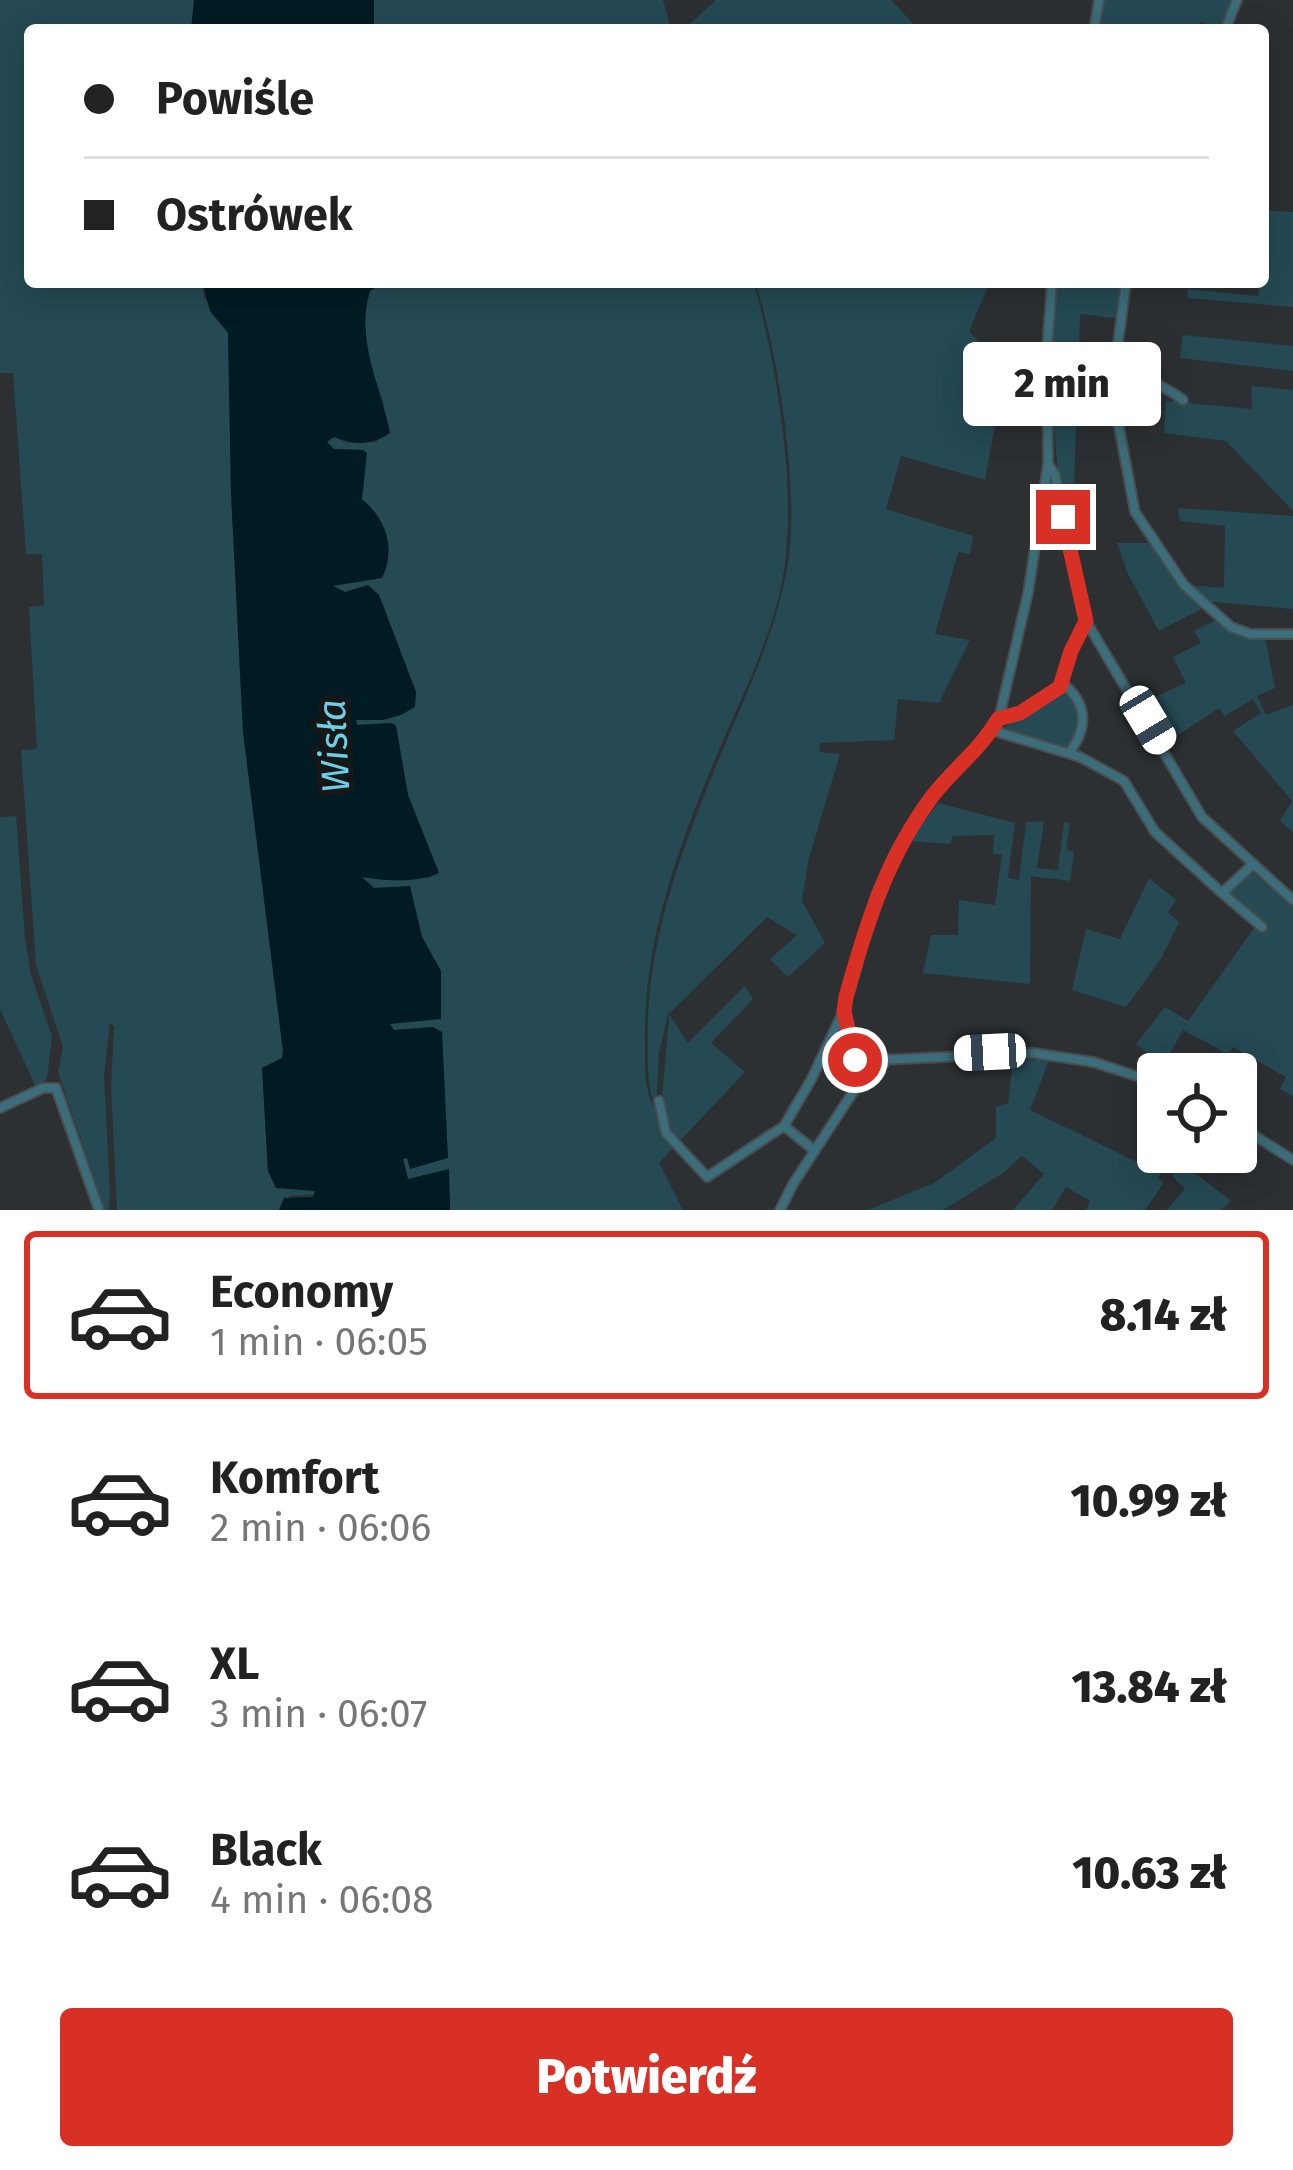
<!DOCTYPE html>
<html lang="pl">
<head>
<meta charset="utf-8">
<style>
	:root { --surface:#fff; --page:#f2f2f2; --text:#222; --muted:#767676; --line:#e0e0e0; --accent:#d93025 }
	body { margin:0; font-family:"Fira Sans",sans-serif; background:var(--page); color:var(--text); height:100vh; display:flex; flex-direction:column; font-size:45px; white-space:nowrap }
	* { box-sizing:border-box; margin:0 }
	p { font-size:39px; color:var(--muted) }
	.icon { flex:none; width:66px; height:66px; fill:none; stroke:currentColor; stroke-width:2; stroke-linecap:round; stroke-linejoin:round }
	.map { position:relative; height:1210px; overflow:hidden }
	.side { display:flex; flex-direction:column; background:var(--surface); flex:1 }
	.side>* { flex:none }
	.hud { position:absolute; left:24px; top:24px; width:1245px; height:264px; border-radius:12px; box-shadow:0 6px 30px #0003; display:grid; align-content:center; height:264px; padding:0 60px; background:var(--surface) }
	.fabs { position:absolute; left:1137px; top:1053px; display:grid; gap:24px }
	.fabs a { display:grid; place-items:center; width:120px; height:120px; border-radius:12px; background:var(--surface); box-shadow:0 6px 30px #0003; font-size:60px }
	.end { position:absolute; width:54px; height:54px; margin:-27px; border:15px solid #d93025; background:#fff; box-shadow:0 0 0 6px #fff }
	.from { border-radius:50% }
	.bubble { position:absolute; height:84px; border-radius:12px; background:var(--surface); box-shadow:0 6px 30px #0003; font-size:39px; font-weight:800; line-height:84px; text-align:center }
	.car { position:absolute; width:36px; height:72px; margin:-36px -18px; border-radius:15px; box-shadow:0 0 9px 3px #0007; background:linear-gradient(#fff 24%,#345 0 40%,#fff 0 76%,#345 0 86%,#fff 0) }
	.hud b { display:flex; align-items:center; gap:42px; height:114px; font-size:45px }
	.hud b+b { border-top:3px solid var(--line) }
	.hud i { width:30px; height:30px; background:var(--text) }
	ul { padding:21px 0 0; list-style:none }
	li { display:flex; align-items:center; gap:36px; height:168px; margin:0 24px 18px; padding:0 36px; border:6px solid transparent; border-radius:12px }
	li div { flex:1 }
	li b { display:block; font-size:45px }
	li em { font-style:normal; font-weight:800 }
	li.on { border-color:var(--accent) }
	li>.icon { width:108px; height:108px; stroke-width:1.5 }
	.primary-button { display:flex; gap:24px; margin-top:auto; padding:24px 60px }
	.primary-button a { flex:1; height:138px; border-radius:12px; background:var(--accent); color:#fff; font-size:48px; font-weight:800; line-height:138px; text-align:center }
	.map>svg:first-child { display:block }
	.green { fill:#254a54 }
	.water { fill:#001b23 }
	.lines { fill:none; stroke-linecap:round; stroke-linejoin:round }
	.minor-casing { stroke:#494d4e; stroke-width:12 }
	.minor { stroke:#3c6d7b; stroke-width:8 }
	.route { stroke:#d93025; stroke-width:15 }
	.labels { text-anchor:middle; dominant-baseline:central; stroke-width:12; stroke-linejoin:round; paint-order:stroke }
	.water-label { font-size:39px; font-style:italic; fill:#6ecde7; stroke:#161818 }
</style>
</head>
<body>
<div class="map">
<svg width="1293" height="1210" viewBox="0 0 1293 1210">
	<rect width="100%" height="100%" fill="#2c3032"/>
	<g class="green">
		<polygon points="0,0 194,0 191,30 30,30 30,282 202,282 204,297 228,333 231,493 243,732 283,1051 282,1058 262,1068 268,1171 276,1188 311,1188 315,1194 290,1196 279,1210 117,1210 111,1086 114,1026 110,1023 104,1075 110,1194 109,1210 105,1210 58,1072 63,1047 36,965 21,750 37,749 29,607 44,605 42,554 26,554 13,373 0,373"/>
		<polygon points="374,0 663,0 671,30 374,30"/>
		<polygon points="716,0 891,0 919,30 683,30"/>
		<polygon points="1101,0 1235,0 1222,30 1201,22 1197,30 1096,30"/>
		<polygon points="1263,210 1293,212 1293,307 1187,298 1188,289 1258,296 1266,251 1263,249"/>
		<path d="M 384,282 L 753,282 L 759,302 C 779,382 798,501 782,582 C 771,636 747,686 725,736 C 683,833 643,935 645,1042 C 645,1068 643,1090 657,1113 L 661,1109 L 670,1006 L 659,1053 L 656,1105 C 647,1089 648,1070 648,1052 C 643,941 687,836 729,735 C 753,679 778,624 788,563 C 800,492 778,351 755,282 L 990,282 L 969,331 L 997,363 L 1040,363 L 1042,386 L 1002,386 L 985,480 L 901,456 L 886,509 L 973,536 L 970,554 L 958,552 L 935,634 L 970,640 L 939,703 L 898,699 L 894,740 L 820,743 L 819,752 L 840,754 L 808,861 L 802,901 L 825,943 L 788,977 L 770,959 L 797,935 L 767,917 L 669,1014 L 688,1043 L 745,986 L 753,999 L 711,1043 L 745,1072 L 659,1163 L 683,1210 L 450,1210 L 449,1170 L 408,1179 L 403,1158 L 407,1157 L 410,1168 L 433,1027 L 394,1030 L 390,1024 L 441,971 L 422,937 L 410,887 L 373,888 L 361,877 L 428,878 L 439,873 L 408,795 L 396,726 L 391,723 L 357,725 L 356,719 L 383,720 L 416,692 L 379,595 L 368,585 L 345,592 L 333,586 L 362,499 L 366,453 L 362,450 L 334,449 L 326,442 L 334,437 L 348,443 L 377,442 L 384,403 L 368,361 L 364,311 L 370,291 Z"/>
		<path d="M 1057,282 L 1124,282 L 1115,318 L 1080,314 L 1074,484 L 1059,483 C 1052,416 1050,350 1057,282 Z"/>
		<polygon points="1183,335 1293,346 1293,371 1180,358"/>
		<polygon points="1251,386 1293,390 1293,511 1226,441 1164,433 1166,401 1252,409"/>
		<polygon points="1178,508 1293,516 1293,609 1204,601 1187,585 1224,588 1225,526 1180,521"/>
		<polygon points="1117,543 1151,543 1203,608 1159,631 1128,574"/>
		<polygon points="1218,619 1242,635 1265,637 1275,688 1257,696 1266,715 1293,705 1293,832 1280,821 1292,801 1233,731 1261,713 1253,699 1225,716 1219,708 1166,743 1141,703 1186,683 1173,657 1201,643 1194,631"/>
		<path d="M 1060,691 L 1072,694 C 1081,714 1083,729 1068,747 L 1003,733 L 1003,728 Z"/>
		<polygon points="938,803 1015,823 1008,878 1019,880 1026,822 1044,821 1037,868 1058,870 1064,822 1070,823 1066,849 1074,852 1070,881 1031,876 1030,984 923,973 931,935 958,935 959,900 995,905 1002,855 993,853 994,835 952,836 951,844 909,841"/>
		<polygon points="16,816 25,938 31,975 52,1036 47,1079 36,1087 0,1009 0,817"/>
		<polygon points="1251,871 1293,906 1293,1096 1280,1089 1286,1077 1233,1047 1228,1054 1183,1030 1158,1075 1138,1070 1148,1053 1136,1044 1165,1007 1188,1021 1259,921 1229,893"/>
		<polygon points="1149,878 1176,900 1168,912 1179,922 1162,957 1126,1007 1072,990 1086,929 1120,939"/>
		<polygon points="1013,1060 1049,1060 1030,1110 1137,1162 1142,1155 1163,1170 1158,1178 1164,1182 1145,1210 1086,1210 1090,1201 1066,1187 1052,1210 1013,1210 1044,1174 1022,1156 1003,1173 943,1210 868,1210 934,1183 996,1138 996,1107 1008,1103"/>
		<polygon points="1182,1163 1231,1201 1221,1210 1167,1210 1185,1189 1172,1176"/>
	</g>
	<g class="water">
		<polygon points="194,0 374,0 374,30 191,30"/>
		<path d="M 202,282 L 384,282 L 370,291 C 355,341 381,385 390,433 C 371,446 354,445 334,437 L 327,442 L 334,449 L 363,450 L 367,453 L 362,499 C 387,520 396,549 382,578 L 333,586 L 345,592 L 368,585 L 379,595 L 416,692 L 415,707 L 401,715 L 383,720 L 356,720 L 357,725 L 392,723 L 396,726 L 408,795 L 439,873 C 418,883 382,881 362,877 L 374,888 L 410,886 L 422,937 L 441,971 L 441,1019 L 390,1024 L 394,1030 L 433,1027 L 442,1032 L 448,1158 L 410,1169 L 407,1158 L 403,1159 L 408,1179 L 449,1169 L 450,1210 L 279,1210 L 284,1198 L 313,1197 L 315,1191 L 276,1188 L 268,1171 L 262,1068 L 282,1058 L 283,1051 L 243,732 L 231,493 L 228,333 L 210,311 Z"/>
	</g>
	<g class="lines">
		<g class="minor-casing">
			<g id="minor">
				<polyline points="1094,30 1099,0"/>
				<polyline points="1225,30 1237,0"/>
				<polyline points="1126,282 1112,390 1135,512 1184,585 1231,627 1250,634 1293,634"/>
				<path d="M 1048,368 C 1089,359 1149,374 1183,400"/>
				<polyline points="1048,464 1055,475 1086,621 1202,817 1293,900"/>
				<path d="M 1062,683 C 1088,703 1088,728 1069,753"/>
				<polyline points="998,719 1020,713 1060,687 1071,651 1086,621"/>
				<polyline points="991,730 1080,757 1124,781 1155,832 1222,893 1251,866"/>
				<polyline points="1222,893 1262,927"/>
				<polyline points="855,1061 1033,1053 1093,1062 1158,1083"/>
				<polyline points="859,1085 884,1064"/>
				<polyline points="659,1101 666,1133 707,1177 784,1126 811,1080 843,1012"/>
				<polyline points="0,1108 43,1088 56,1088 99,1210"/>
				<polyline points="1236,1124 1293,1160"/>
				<polyline points="784,1126 815,1151"/>
				<polyline points="780,1210 793,1184 857,1086 844,1011 877,893 897,849 926,804 991,730 1000,714 1028,593 1048,464 1047,350 1052,282"/>
			</g>
		</g>
		<use href="#minor" class="minor"/>
	</g>
	<g class="lines">
		<path class="route" d="M 855,1060 L 844,1011 L 846,997 C 866,925 886,859 931,798 C 951,771 981,749 998,719 L 1020,713 L 1060,687 L 1071,651 L 1086,621 L 1063,517"/>
	</g>
	<g class="labels">
		<g class="water-label">
			<text transform="translate(334 746) rotate(-93)">Wisła</text>
		</g>
	</g>
</svg>
<div class="fabs">
<a><svg class="icon" aria-label="locate" viewBox="0 0 24 24"><circle cx="12" cy="12" r="6"/><path d="M12 2v4M12 18v4M2 12h4M18 12h4"/></svg></a>
</div>
<i class="end from" style="left:855px;top:1060px"></i>
<i class="end" style="left:1063px;top:517px"></i>
<div class="bubble" style="left:963px;top:342px;width:198px">2 min</div>
<i class="car" style="left:1148px;top:720px;rotate:149deg"></i>
<i class="car" style="left:990px;top:1052px;rotate:267deg"></i>
<div class="hud">
<b><i class="from"></i>Powiśle</b>
<b><i></i>Ostrówek</b>
</div>
</div>
<section class="side">
<ul>
<li class="on"><svg class="icon" aria-label="car" viewBox="0 0 24 24"><path d="M5 17H2v-5l4-1 3-4h7l3 4 3 1v5h-3M9 17h6M6 11h13"/><circle cx="7" cy="17" r="2"/><circle cx="17" cy="17" r="2"/></svg><div><b>Economy</b><p>1 min · 06:05</p></div><em>8.14 zł</em></li>
<li><svg class="icon" aria-label="car" viewBox="0 0 24 24"><path d="M5 17H2v-5l4-1 3-4h7l3 4 3 1v5h-3M9 17h6M6 11h13"/><circle cx="7" cy="17" r="2"/><circle cx="17" cy="17" r="2"/></svg><div><b>Komfort</b><p>2 min · 06:06</p></div><em>10.99 zł</em></li>
<li><svg class="icon" aria-label="car" viewBox="0 0 24 24"><path d="M5 17H2v-5l4-1 3-4h7l3 4 3 1v5h-3M9 17h6M6 11h13"/><circle cx="7" cy="17" r="2"/><circle cx="17" cy="17" r="2"/></svg><div><b>XL</b><p>3 min · 06:07</p></div><em>13.84 zł</em></li>
<li><svg class="icon" aria-label="car" viewBox="0 0 24 24"><path d="M5 17H2v-5l4-1 3-4h7l3 4 3 1v5h-3M9 17h6M6 11h13"/><circle cx="7" cy="17" r="2"/><circle cx="17" cy="17" r="2"/></svg><div><b>Black</b><p>4 min · 06:08</p></div><em>10.63 zł</em></li>
</ul>
<div class="primary-button"><a>Potwierdź</a></div>
</section>
</body>
</html>
